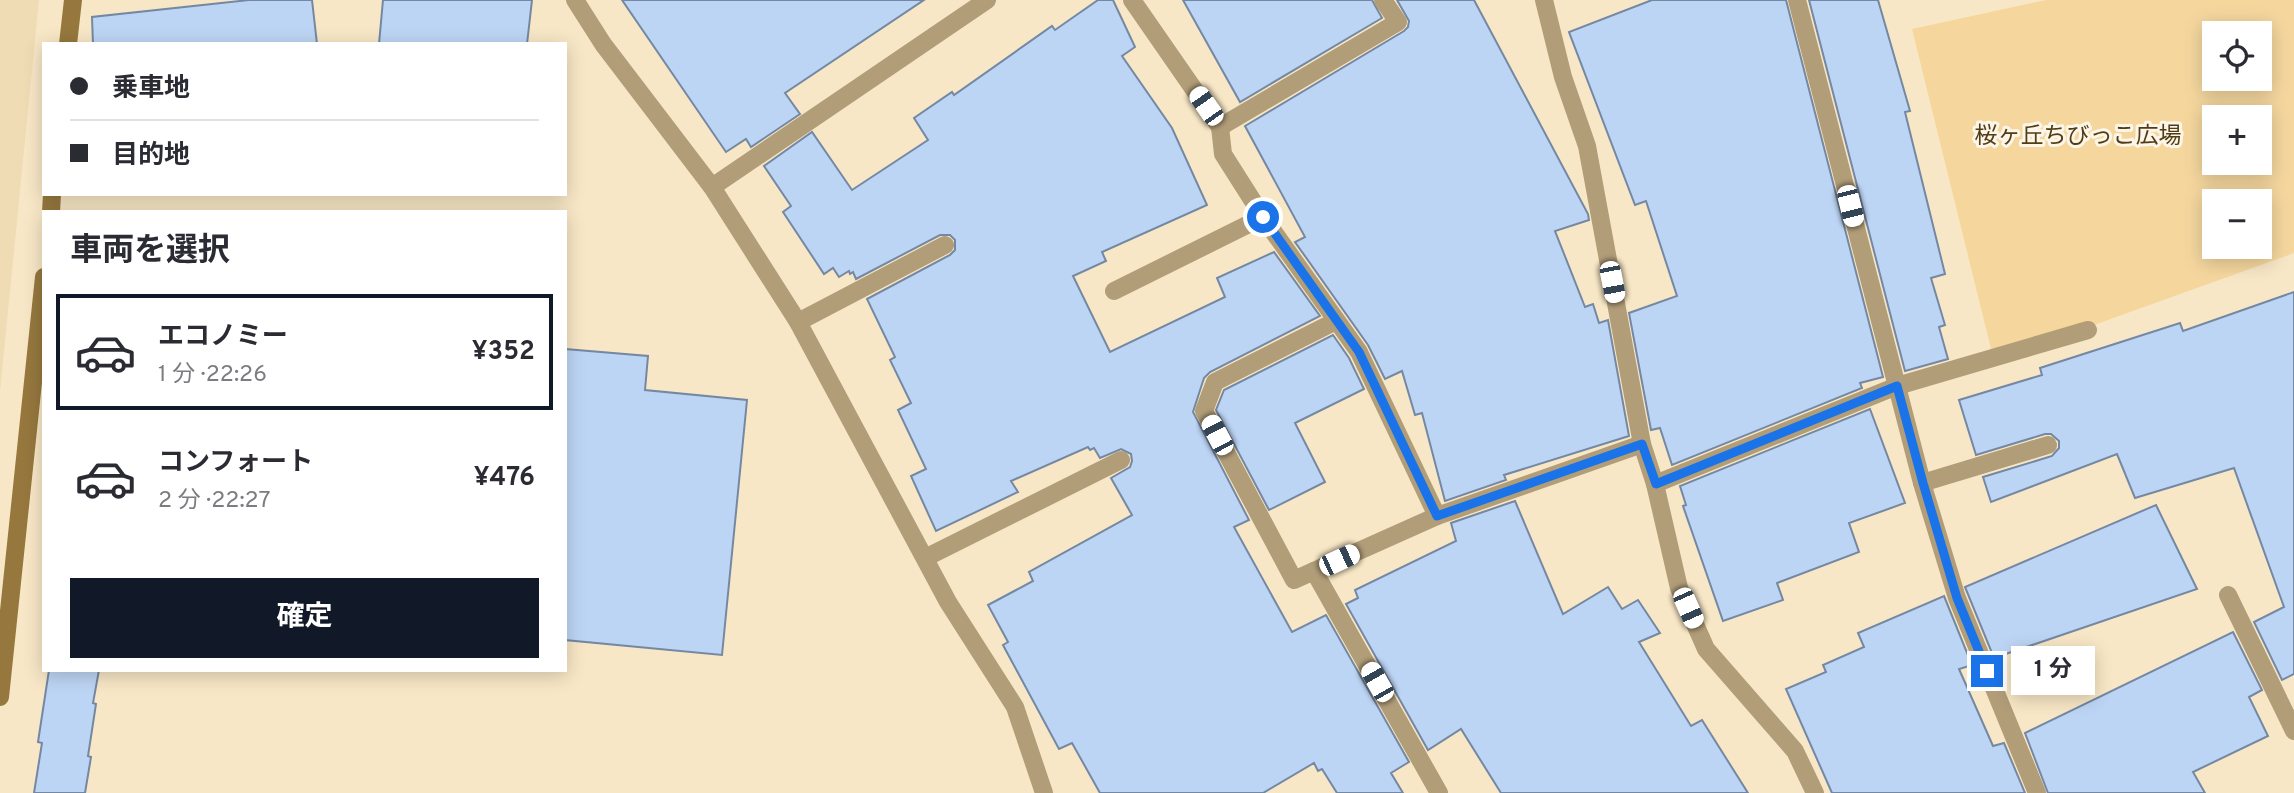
<!DOCTYPE html>
<html lang="ja">
<head>
<meta charset="utf-8">
<style>
	:root { --surface:#fff; --page:#f7f7f7; --text:#2b2b33; --muted:#7c7c81; --line:#e1e1e2; --accent:#111827 }
	body { margin:0; font-family:Overpass,"Noto Sans JP",sans-serif; background:var(--page); color:var(--text); height:100vh; display:flex; flex-direction:column; font-size:26px; white-space:nowrap }
	* { box-sizing:border-box; margin:0 }
	p { font-size:23px; color:var(--muted) }
	.icon { flex:none; width:38px; height:38px; fill:none; stroke:currentColor; stroke-width:2; stroke-linecap:round; stroke-linejoin:round }
	.map { position:relative; flex:1; overflow:hidden }
	.details { position:absolute; left:42px; top:210px; width:525px; height:462px; display:flex; flex-direction:column; background:var(--surface); border-radius:0px; box-shadow:0 4px 18px #0003 }
	.details>* { flex:none }
	.top-card { position:absolute; left:42px; top:42px; width:525px; height:154px; border-radius:0px; box-shadow:0 4px 18px #0003; display:grid; align-content:center; height:154px; padding:0 28px; background:var(--surface) }
	.controls { position:absolute; left:2202px; top:21px; display:grid; gap:14px }
	.controls a { display:grid; place-items:center; width:70px; height:70px; border-radius:0px; background:var(--surface); box-shadow:0 4px 18px #0003; font-size:35px }
	.end { position:absolute; width:32px; height:32px; margin:-16px; border:9px solid #1a73e8; background:#fff; box-shadow:0 0 0 4px #fff }
	.from { border-radius:50% }
	.bubble { position:absolute; height:49px; border-radius:0px; background:var(--surface); box-shadow:0 4px 18px #0003; font-size:23px; font-weight:700; line-height:49px; text-align:center }
	.car { position:absolute; width:21px; height:42px; margin:-21px -10px; border-radius:9px; box-shadow:0 0 5px 2px #0007; background:linear-gradient(#fff 24%,#345 0 40%,#fff 0 76%,#345 0 86%,#fff 0) }
	.top-card b { display:flex; align-items:center; gap:24px; height:66px; font-size:26px }
	.top-card b+b { border-top:2px solid var(--line) }
	.top-card i { width:18px; height:18px; background:var(--text) }
	ul { padding:0; list-style:none }
	li { display:flex; align-items:center; gap:21px; height:116px; margin:0 14px 10px; padding:0 14px; border:4px solid transparent; border-radius:0px }
	li div { flex:1 }
	li b { display:block; font-size:26px }
	li em { font-style:normal; font-weight:700 }
	li.current { border-color:var(--accent) }
	li>.icon { width:63px; height:63px; stroke-width:1.5 }
	h2 { padding:0 28px; font-size:32px; line-height:84px }
	.button { display:flex; gap:14px; margin-top:auto; padding:14px 28px }
	.button a { flex:1; height:80px; border-radius:0px; background:var(--accent); color:#fff; font-size:28px; font-weight:700; line-height:80px; text-align:center }
	.map>svg:first-child { display:block }
	.built { fill:#f0dcb4 }
	.green { fill:#f5d79e; fill-rule:evenodd }
	.building { fill:#bdd5f4; stroke:#7488a3; stroke-width:2 }
	.lines { fill:none; stroke-linecap:round; stroke-linejoin:round }
	.lane { stroke:#b19d78; stroke-width:18 }
	.street { stroke:#b19d78; stroke-width:18 }
	.secondary { stroke:#96783e; stroke-width:18 }
	.route { stroke:#1a73e8; stroke-width:9 }
	.labels { text-anchor:middle; dominant-baseline:central; stroke-width:6; stroke-linejoin:round; paint-order:stroke }
	.park-label { font-size:23px; fill:#503d15; stroke:#fcf5e8 }
</style>
</head>
<body>
<div class="map">
<svg width="2294" height="793" viewBox="0 0 2294 793">
	<rect width="100%" height="100%" fill="#f8e7c6"/>
	<polygon class="built" points="0,0 39,0 0,392"/>
	<path class="green" d="M 2046,0 L 2294,0 L 2294,253 L 1994,361 L 1912,29 ZM 2214,33 L 2259,33 L 2259,79 L 2214,79 ZM 2214,117 L 2259,117 L 2259,163 L 2214,163 ZM 2214,201 L 2259,201 L 2259,247 L 2214,247 Z"/>
	<g class="building">
		<polygon points="249,0 312,0 317,44 93,44 92,17"/>
		<polygon points="383,0 532,0 527,44 379,44"/>
		<polygon points="622,0 924,0 785,93 800,114 751,147 746,139 726,152"/>
		<polygon points="1098,0 1113,0 1135,47 1122,56 1172,128 1207,205 1102,252 1106,261 1073,276 1110,352 1225,297 1217,278 1274,252 1320,316 1210,372 1204,378 1193,412 1249,520 1234,527 1292,632 1326,615 1409,762 1391,773 1403,793 1337,793 1322,769 1318,771 1314,763 1263,793 1100,793 1072,743 1059,749 1003,645 1008,642 988,605 1033,581 1029,572 1132,515 1111,478 1130,467 1132,461 1131,454 1121,449 1100,458 1094,448 1090,450 1088,447 1011,481 1018,492 936,531 911,476 926,469 898,410 911,403 890,360 895,357 867,299 950,255 955,250 955,240 950,235 940,235 856,279 853,272 850,274 849,271 839,277 833,268 824,274 783,212 791,206 764,166 812,132 852,190 928,140 914,118 952,92 954,95 1052,26 1055,30"/>
		<polygon points="1183,0 1372,0 1382,18 1240,102"/>
		<polygon points="1397,0 1474,0 1588,214 1589,220 1555,231 1585,307 1593,304 1599,323 1608,320 1629,436 1504,475 1506,480 1445,501 1422,413 1415,415 1402,371 1385,379 1368,345 1295,242 1305,237 1245,126 1404,31 1408,27 1409,21"/>
		<polygon points="1652,0 1786,0 1883,377 1860,383 1862,388 1672,465 1660,428 1651,430 1629,313 1677,296 1646,201 1635,205 1569,32"/>
		<polygon points="1809,0 1878,0 1910,111 1905,112 1945,274 1931,278 1945,325 1939,327 1948,359 1905,371"/>
		<polygon points="2294,292 2294,674 2282,680 2254,622 2284,607 2234,468 2135,498 2117,454 1991,502 1983,477 2052,456 2059,448 2059,441 2051,434 2045,434 1976,455 1959,400 2042,375 2040,368 2180,323 2183,331"/>
		<polygon points="1333,335 1349,358 1364,389 1295,423 1325,482 1269,510 1216,410 1224,390"/>
		<polygon points="565,349 648,356 645,390 747,400 722,655 565,640"/>
		<polygon points="1870,409 1905,503 1849,523 1859,552 1777,583 1783,600 1723,621 1683,506 1686,505 1680,486"/>
		<polygon points="1515,501 1563,614 1608,587 1622,609 1638,600 1660,633 1639,642 1691,726 1702,720 1748,793 1501,793 1461,729 1428,750 1346,604 1358,598 1355,590 1456,541 1451,523"/>
		<polygon points="2156,505 2197,589 1994,658 1965,587"/>
		<polygon points="1944,596 1972,665 1959,669 1993,746 2004,743 2025,793 1832,793 1786,689 1826,672 1823,665 1864,647 1858,633"/>
		<polygon points="2233,632 2262,690 2249,697 2268,736 2193,772 2205,793 2048,793 2025,733"/>
		<polygon points="49,670 99,670 93,703 96,704 88,756 91,757 85,793 34,793 42,743 38,742"/>
	</g>
	<g class="lines">
		<g class="lane">
			<polyline points="1114,291 1263,217"/>
			<polyline points="798,322 945,245"/>
			<polyline points="1897,386 2088,330"/>
			<polyline points="1922,483 2048,445"/>
			<polyline points="925,558 1121,460"/>
			<polyline points="1314,571 1294,580 1204,411 1215,382 1336,321"/>
			<polyline points="2228,595 2294,731"/>
		</g>
		<g class="street">
			<polyline points="575,0 603,44 712,187 798,322 948,602 1015,707 1044,793"/>
			<polyline points="1132,0 1220,127 1223,154 1263,217 1359,352 1437,516 1642,444"/>
			<polyline points="1544,0 1563,77 1587,146 1642,444 1655,484 1679,588 1706,649 1795,751 1815,793"/>
			<polyline points="1797,0 1922,483 1957,598 2037,793"/>
			<polyline points="1220,127 1398,22 1383,0"/>
			<polyline points="712,187 987,0"/>
			<polyline points="1655,484 1897,386"/>
			<polyline points="1437,516 1314,571 1439,793"/>
		</g>
		<g class="secondary">
			<polyline points="68,44 73,0"/>
			<polyline points="51,212 52,194"/>
			<polyline points="0,697 44,277"/>
		</g>
	</g>
	<g class="lines">
		<polyline class="route" points="1263,217 1359,352 1437,516 1642,444 1656,484 1897,386 1923,483 1957,598 1987,671"/>
	</g>
	<g class="labels">
		<g class="park-label">
			<text x="2078" y="137">桜ヶ丘ちびっこ広場</text>
		</g>
	</g>
</svg>
<div class="controls">
<a><svg class="icon" aria-label="locate" viewBox="0 0 24 24"><circle cx="12" cy="12" r="6"/><path d="M12 2v4M12 18v4M2 12h4M18 12h4"/></svg></a>
<a>+</a>
<a>−</a>
</div>
<i class="end from" style="left:1263px;top:217px"></i>
<i class="end" style="left:1987px;top:671px"></i>
<div class="bubble" style="left:2011px;top:646px;width:84px">1 分</div>
<i class="car" style="left:1206px;top:106px;rotate:325deg"></i>
<i class="car" style="left:1850px;top:206px;rotate:166deg"></i>
<i class="car" style="left:1612px;top:282px;rotate:169deg"></i>
<i class="car" style="left:1217px;top:435px;rotate:332deg"></i>
<i class="car" style="left:1339px;top:560px;rotate:65deg"></i>
<i class="car" style="left:1688px;top:608px;rotate:156deg"></i>
<i class="car" style="left:1377px;top:682px;rotate:330deg"></i>
<div class="top-card">
<b><i class="from"></i>乗車地</b>
<b><i></i>目的地</b>
</div>
<section class="details">
<h2>車両を選択</h2>
<ul>
<li class="current"><svg class="icon" aria-label="car" viewBox="0 0 24 24"><path d="M5 17H2v-5l4-1 3-4h7l3 4 3 1v5h-3M9 17h6M6 11h13"/><circle cx="7" cy="17" r="2"/><circle cx="17" cy="17" r="2"/></svg><div><b>エコノミー</b><p>1 分 · 22:26</p></div><em>¥352</em></li>
<li><svg class="icon" aria-label="car" viewBox="0 0 24 24"><path d="M5 17H2v-5l4-1 3-4h7l3 4 3 1v5h-3M9 17h6M6 11h13"/><circle cx="7" cy="17" r="2"/><circle cx="17" cy="17" r="2"/></svg><div><b>コンフォート</b><p>2 分 · 22:27</p></div><em>¥476</em></li>
</ul>
<div class="button"><a>確定</a></div>
</section>
</div>
</body>
</html>
